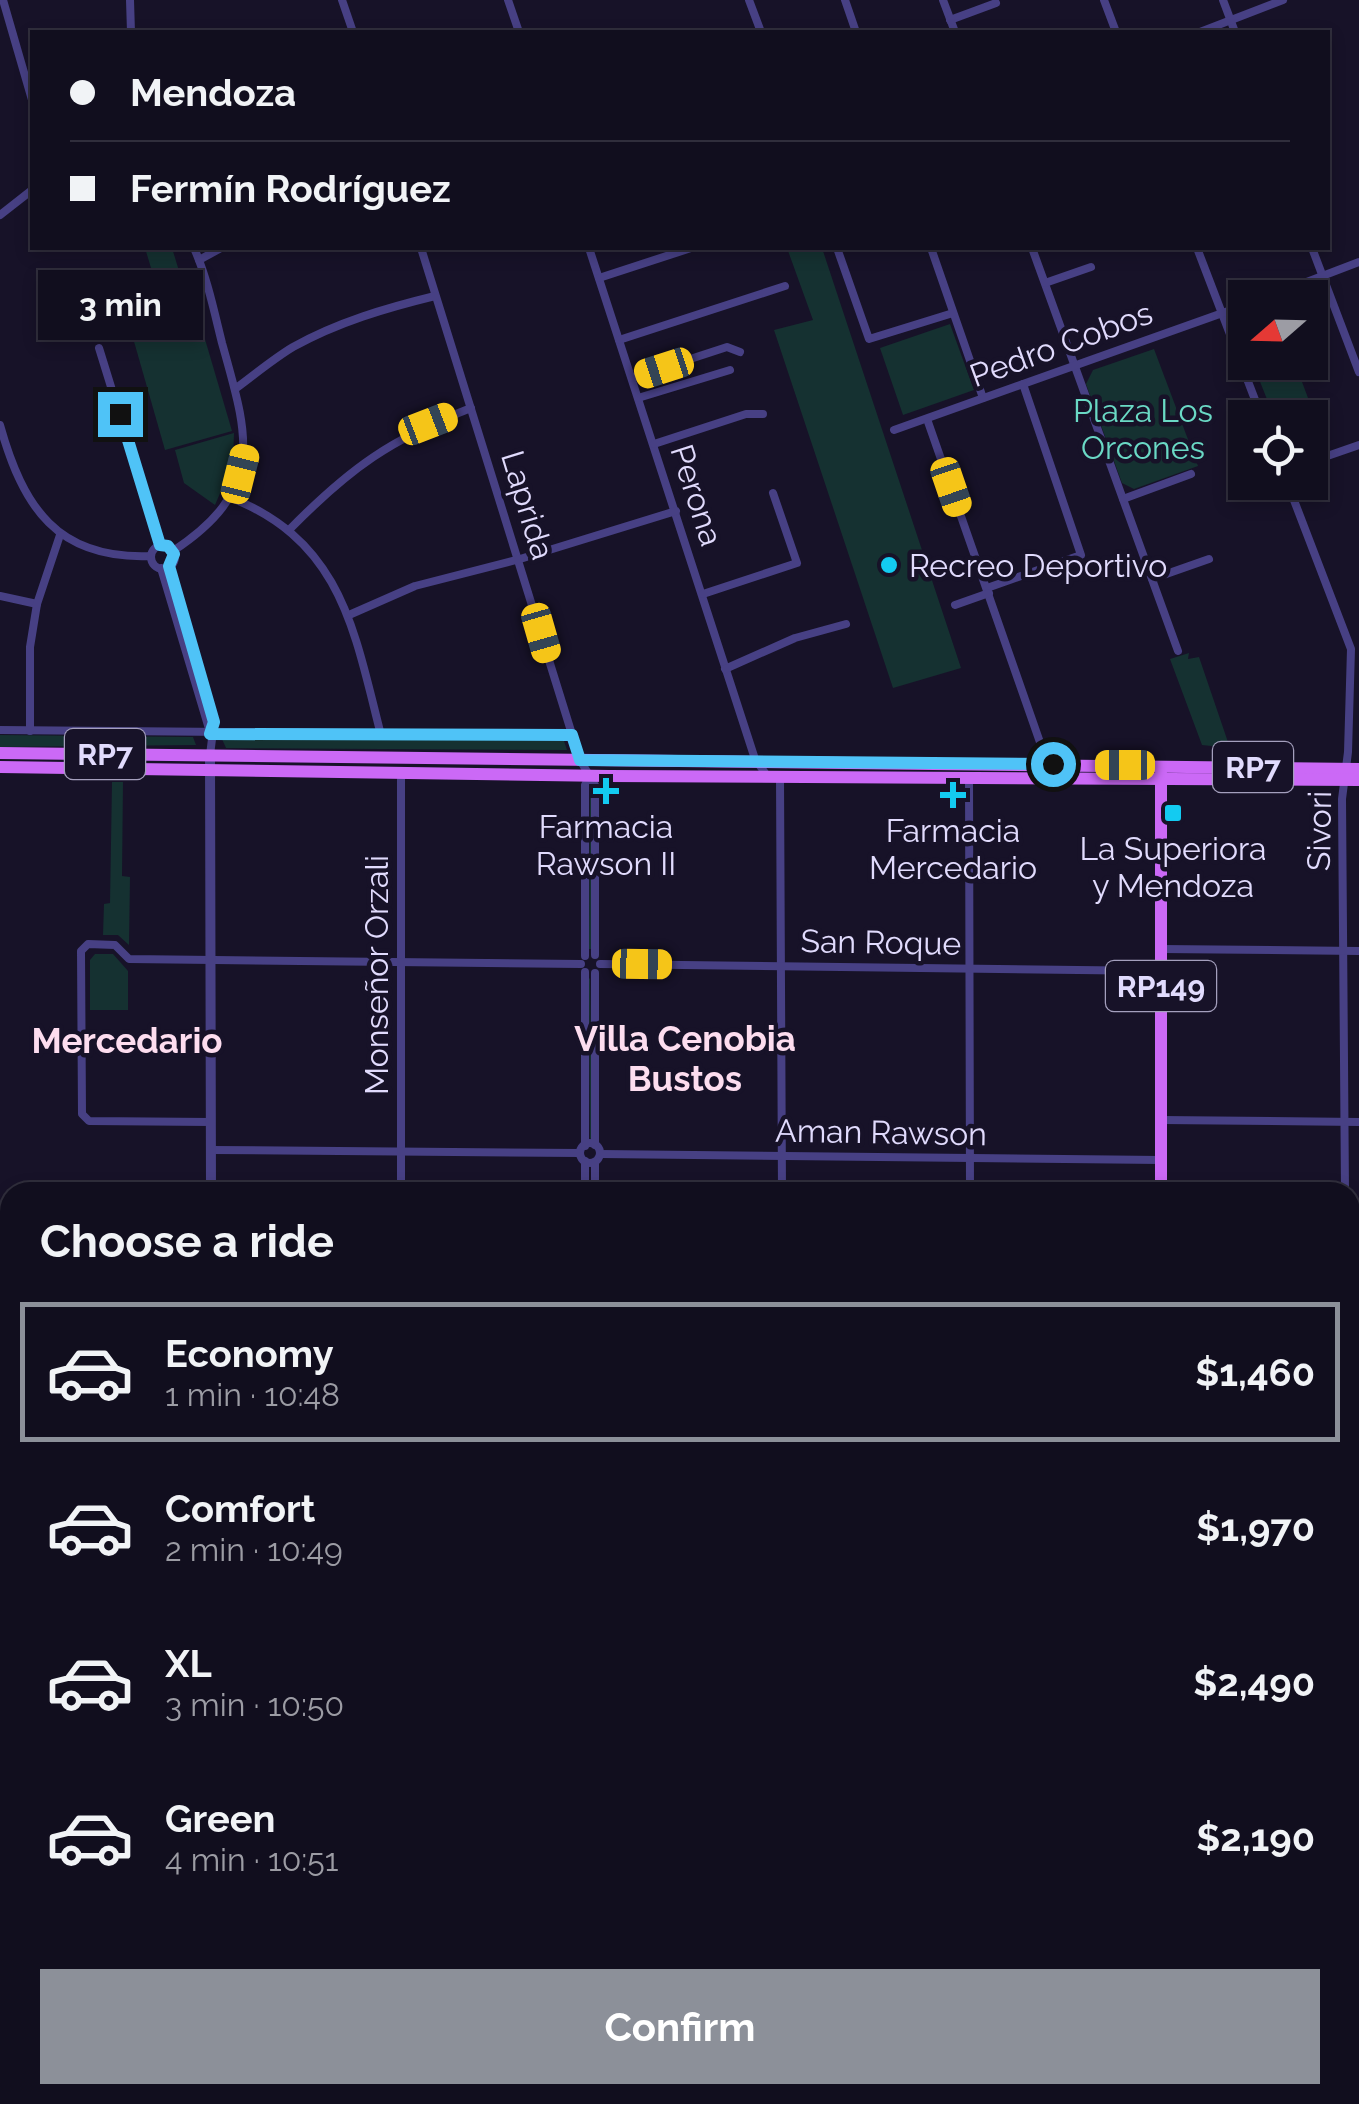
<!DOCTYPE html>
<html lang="en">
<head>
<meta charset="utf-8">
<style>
	:root { --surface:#110e1e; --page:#1a1727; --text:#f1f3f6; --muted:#9c9ca4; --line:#302e3c; --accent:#8c9099 }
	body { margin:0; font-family:Raleway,sans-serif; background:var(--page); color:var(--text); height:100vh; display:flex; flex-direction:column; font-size:38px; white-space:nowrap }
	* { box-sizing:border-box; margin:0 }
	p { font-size:32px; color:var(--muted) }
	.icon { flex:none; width:55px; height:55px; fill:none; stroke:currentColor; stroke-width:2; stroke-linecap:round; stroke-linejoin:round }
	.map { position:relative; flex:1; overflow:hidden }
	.sheet { position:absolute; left:0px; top:1182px; width:1360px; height:922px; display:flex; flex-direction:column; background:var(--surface); border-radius:30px 30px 0 0; box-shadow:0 5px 15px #0003,0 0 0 2px var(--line) }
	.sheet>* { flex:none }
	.hud { position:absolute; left:30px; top:30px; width:1300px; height:220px; border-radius:0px; box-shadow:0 5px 15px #0003,0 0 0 2px var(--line); display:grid; align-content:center; height:220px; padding:0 40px; background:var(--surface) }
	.needle { width:65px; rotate:250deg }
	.fabs { position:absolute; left:1228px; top:280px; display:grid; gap:20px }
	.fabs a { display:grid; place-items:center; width:100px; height:100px; border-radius:0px; background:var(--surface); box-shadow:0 5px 15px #0003,0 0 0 2px var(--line); font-size:50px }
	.end { position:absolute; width:45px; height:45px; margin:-22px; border:12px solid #4fc3f7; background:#111; box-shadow:0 0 0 5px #111 }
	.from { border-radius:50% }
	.bubble { position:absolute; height:70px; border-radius:0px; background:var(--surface); box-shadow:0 5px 15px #0003,0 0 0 2px var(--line); font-size:32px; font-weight:700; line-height:70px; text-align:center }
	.car { position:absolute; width:30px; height:60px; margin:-30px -15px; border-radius:12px; box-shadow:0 0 8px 2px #0007; background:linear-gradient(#f5c518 24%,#345 0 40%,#f5c518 0 76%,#345 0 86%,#f5c518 0) }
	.hud b { display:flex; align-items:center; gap:35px; height:95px; font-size:38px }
	.hud b+b { border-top:2px solid var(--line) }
	.hud i { width:25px; height:25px; background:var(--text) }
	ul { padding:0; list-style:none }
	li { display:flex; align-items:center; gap:30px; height:140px; margin:0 20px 15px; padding:0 20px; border:5px solid transparent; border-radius:0px }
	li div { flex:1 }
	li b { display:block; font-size:38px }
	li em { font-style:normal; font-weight:700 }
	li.active { border-color:var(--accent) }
	li>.icon { width:90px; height:90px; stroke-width:1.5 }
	h2 { padding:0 40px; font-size:45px; line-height:120px }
	.cta { display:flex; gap:20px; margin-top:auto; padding:20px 40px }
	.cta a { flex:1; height:115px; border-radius:0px; background:var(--accent); color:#fff; font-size:40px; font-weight:700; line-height:115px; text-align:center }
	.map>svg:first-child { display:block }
	.green { fill:#153131 }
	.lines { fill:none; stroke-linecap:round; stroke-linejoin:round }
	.minor { stroke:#474084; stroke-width:8 }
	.tertiary { stroke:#474084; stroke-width:10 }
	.secondary { stroke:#8478f7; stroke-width:11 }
	.primary { stroke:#cb69f6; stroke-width:12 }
	.route { stroke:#4fc3f7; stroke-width:12 }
	.poi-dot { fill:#13cbf1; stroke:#171228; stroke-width:4 }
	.labels { text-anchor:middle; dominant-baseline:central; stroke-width:9; stroke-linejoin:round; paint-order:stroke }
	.shield { fill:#171228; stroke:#a49fbd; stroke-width:2.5 }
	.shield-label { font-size:30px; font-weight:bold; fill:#e1dbfd }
	.street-label { font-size:32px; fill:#e1dbfd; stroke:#171228 }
	.park-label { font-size:32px; fill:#6ad9c5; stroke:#171228 }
	.poi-label { font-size:32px; fill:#e1dbfd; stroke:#171228 }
	.neighbourhood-label { font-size:35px; font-weight:bold; fill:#fdddef; stroke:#171228 }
</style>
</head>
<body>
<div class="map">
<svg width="1359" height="2104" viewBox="0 0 1359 2104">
	<rect width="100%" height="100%" fill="#171228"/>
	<g class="green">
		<polygon points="145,248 172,248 183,284 158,291"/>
		<polygon points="787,248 822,248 961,668 893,688 774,330 813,320"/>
		<polygon points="197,312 232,431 165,450 131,331"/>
		<polygon points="950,324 974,390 903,415 880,348"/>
		<polygon points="1154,349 1198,466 1134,489 1122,483 1086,384 1093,370"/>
		<polygon points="1287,362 1295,363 1327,449 1310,455 1310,418 1274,417 1257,374"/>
		<polygon points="234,433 233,463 215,505 184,483 175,450"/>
		<polygon points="1189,653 1188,659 1199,657 1230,748 1202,745 1170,659"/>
		<polygon points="0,735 193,737 196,745 0,747"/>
		<polygon points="226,735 564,741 567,750 226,748 222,739"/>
		<polygon points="112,782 123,782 122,876 130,877 129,945 118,935 103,935 104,904 110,903"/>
		<polygon points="590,794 592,795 591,949 589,949"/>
		<polygon points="95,954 113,954 128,971 128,1010 90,1010 90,960"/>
		<polygon points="590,978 592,1138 590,1139 589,979"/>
		<rect x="1015" y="2095" width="82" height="9"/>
	</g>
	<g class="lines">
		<g class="minor">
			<polyline points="3,0 32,100"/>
			<polyline points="130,0 131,32"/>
			<polyline points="342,0 353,32"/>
			<polyline points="508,0 519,32"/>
			<polyline points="749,0 761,32"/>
			<polyline points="845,0 856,32"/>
			<polyline points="943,0 955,32"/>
			<polyline points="1104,0 1116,32"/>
			<polyline points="1223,0 1235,32"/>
			<polyline points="950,20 996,3"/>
			<polyline points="1200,32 1283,0"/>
			<polyline points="0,215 32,190"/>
			<polyline points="421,248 580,760 595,785 595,955"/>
			<polyline points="589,248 755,759 768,777"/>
			<polyline points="837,248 869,339 953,313"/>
			<polyline points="931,248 983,398"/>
			<polyline points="1032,248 1178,651"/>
			<polyline points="1197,248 1262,418"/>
			<polyline points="1312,248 1359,372"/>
			<polyline points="199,260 221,248"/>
			<polyline points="599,278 691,248"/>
			<polyline points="1045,283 1091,267"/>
			<polyline points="1265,298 1359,262"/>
			<polyline points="619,340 785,286"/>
			<polyline points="99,348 160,545"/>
			<polyline points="632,378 727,347 740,352"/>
			<path d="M 235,389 C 254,375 273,359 293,347 C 338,322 386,308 435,296"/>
			<polyline points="638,398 730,370"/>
			<polyline points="927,419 1042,748 1054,766"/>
			<path d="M 0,425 C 23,507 57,560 151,556"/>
			<polyline points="894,430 1245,305"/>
			<polyline points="654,444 746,414 763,414"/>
			<polyline points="1310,462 1359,445"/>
			<polyline points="1287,482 1351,649 1348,752 1342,799 1345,1192"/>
			<path d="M 229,497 C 342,541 354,630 381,735"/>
			<polyline points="1123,499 1191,474"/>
			<path d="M 290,529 C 350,468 391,439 471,408"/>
			<circle cx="163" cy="557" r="12"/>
			<path d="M 173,551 C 267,489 248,436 222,343 C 214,311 207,277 194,248"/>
			<polyline points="169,567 214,723 210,755"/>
			<polyline points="161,568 210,732"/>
			<polyline points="1152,579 1209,559"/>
			<polyline points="987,588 1081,555 1023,384"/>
			<polyline points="703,594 797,563 773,493"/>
			<polyline points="0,596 37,604"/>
			<polyline points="955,605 989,593"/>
			<polyline points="349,615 415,586 520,559 676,511"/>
			<polyline points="725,669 795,638 846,624"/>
			<polyline points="0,730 572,735"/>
			<polyline points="30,731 30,647 37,604 60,535"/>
			<polyline points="401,772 401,1192"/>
			<polyline points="780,777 782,1192"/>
			<polyline points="969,777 970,1192"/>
			<polyline points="1161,949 1359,951"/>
			<polyline points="585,956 585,785 590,775"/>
			<polyline points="600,964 1161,971"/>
			<polyline points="1161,1120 1359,1122"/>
			<polyline points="211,1122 89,1121 82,1114 81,951 88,944 115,945 129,959 581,964"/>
			<circle cx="590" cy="1153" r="10"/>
			<polyline points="595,1145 595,973"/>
			<polyline points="585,1146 585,972"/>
			<polyline points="211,1150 580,1153"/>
			<polyline points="600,1154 1161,1160"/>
			<polyline points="585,1192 585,1161"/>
			<polyline points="595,1192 595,1162"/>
			<polyline points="1350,1291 1359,1291"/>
			<polyline points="1350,1469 1359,1468"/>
			<polyline points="1350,1831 1359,1831"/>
			<polyline points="1350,1872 1351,2104"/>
			<polyline points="0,1946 10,1946"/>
			<polyline points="429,2095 429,2104"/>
			<polyline points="803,2095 803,2104"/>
			<polyline points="964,2104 964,2095"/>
		</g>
		<g class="tertiary">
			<polyline points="210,755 211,1192"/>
			<polyline points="0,1319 10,1319"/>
			<polyline points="1350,1656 1359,1656"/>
			<polyline points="94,2104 94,2095"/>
		</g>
		<g class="secondary">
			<polyline points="0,1598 10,1598"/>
			<polyline points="0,1611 10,1611"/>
		</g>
		<g class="primary">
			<polyline points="0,753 1359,769"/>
			<polyline points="0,767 609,776 1359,780"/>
			<polyline points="1161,773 1161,1192"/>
			<polyline points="1163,2095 1163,2104"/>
		</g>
	</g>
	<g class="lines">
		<polyline class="route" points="120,414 160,545 168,546 174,554 169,566 214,722 210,734 572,735 580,760 1053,764"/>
	</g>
	<g class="poi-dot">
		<circle cx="889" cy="565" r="10"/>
		<path d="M601 776h10v10h10v10h-10v10h-10v-10h-10v-10h10z"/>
		<path d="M948 780h10v10h10v10h-10v10h-10v-10h-10v-10h10z"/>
		<rect x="1163" y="803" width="20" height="20" rx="5"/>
	</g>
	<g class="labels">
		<g class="shield">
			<rect x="65" y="729" width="80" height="50" rx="8"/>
			<rect x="1213" y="742" width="80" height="50" rx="8"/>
			<rect x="1106" y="961" width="110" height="50" rx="8"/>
		</g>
		<g class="shield-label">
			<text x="105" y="754">RP7</text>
			<text x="1253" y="767">RP7</text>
			<text x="1161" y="986">RP149</text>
		</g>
		<g class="street-label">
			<text transform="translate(1061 344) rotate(-20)">Pedro Cobos</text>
			<text transform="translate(697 495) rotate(72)">Perona</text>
			<text transform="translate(528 505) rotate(73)">Laprida</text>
			<text transform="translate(1319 831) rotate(-89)">Sivori</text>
			<text transform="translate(881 942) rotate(1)">San Roque</text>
			<text transform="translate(376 975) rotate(-90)">Monseñor Orzali</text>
			<text transform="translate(881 1132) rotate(1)">Aman Rawson</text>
		</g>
		<g class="park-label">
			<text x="1143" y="410">Plaza Los<tspan x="1143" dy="37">Orcones</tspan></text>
		</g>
		<g class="poi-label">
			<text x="909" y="565" text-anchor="start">Recreo Deportivo</text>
			<text x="606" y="826">Farmacia<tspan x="606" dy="37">Rawson II</tspan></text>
			<text x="953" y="830">Farmacia<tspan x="953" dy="37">Mercedario</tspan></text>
			<text x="1173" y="848">La Superiora<tspan x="1173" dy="37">y Mendoza</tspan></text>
		</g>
		<g class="neighbourhood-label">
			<text x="685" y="1038">Villa Cenobia<tspan x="685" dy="40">Bustos</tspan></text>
			<text x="127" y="1040">Mercedario</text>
		</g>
	</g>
</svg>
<div class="fabs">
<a><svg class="needle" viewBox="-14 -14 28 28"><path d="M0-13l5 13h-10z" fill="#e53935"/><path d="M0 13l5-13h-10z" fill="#9c9ca4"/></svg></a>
<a><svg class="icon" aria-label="locate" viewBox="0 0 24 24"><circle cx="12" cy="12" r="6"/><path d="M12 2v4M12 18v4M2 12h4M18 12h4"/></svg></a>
</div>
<i class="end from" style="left:1053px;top:764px"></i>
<i class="end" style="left:120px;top:414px"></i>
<div class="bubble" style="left:38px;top:270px;width:165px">3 min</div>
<i class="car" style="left:664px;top:368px;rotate:252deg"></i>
<i class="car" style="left:428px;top:424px;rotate:69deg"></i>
<i class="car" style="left:240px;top:474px;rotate:14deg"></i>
<i class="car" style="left:951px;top:487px;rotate:161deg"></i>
<i class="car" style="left:541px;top:633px;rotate:164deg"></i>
<i class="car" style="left:1125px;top:765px;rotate:270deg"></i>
<i class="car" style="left:642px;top:964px;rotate:91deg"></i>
<div class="hud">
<b><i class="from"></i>Mendoza</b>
<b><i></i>Fermín Rodríguez</b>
</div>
<section class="sheet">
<h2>Choose a ride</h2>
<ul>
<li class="active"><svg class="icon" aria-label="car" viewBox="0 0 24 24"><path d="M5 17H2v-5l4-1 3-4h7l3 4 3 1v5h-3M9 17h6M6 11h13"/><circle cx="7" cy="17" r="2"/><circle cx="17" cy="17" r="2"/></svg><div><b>Economy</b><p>1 min · 10:48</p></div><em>$1,460</em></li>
<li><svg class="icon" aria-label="car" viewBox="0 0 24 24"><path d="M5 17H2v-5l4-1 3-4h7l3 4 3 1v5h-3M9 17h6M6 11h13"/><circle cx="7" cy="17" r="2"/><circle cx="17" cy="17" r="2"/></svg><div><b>Comfort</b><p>2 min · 10:49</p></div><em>$1,970</em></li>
<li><svg class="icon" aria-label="car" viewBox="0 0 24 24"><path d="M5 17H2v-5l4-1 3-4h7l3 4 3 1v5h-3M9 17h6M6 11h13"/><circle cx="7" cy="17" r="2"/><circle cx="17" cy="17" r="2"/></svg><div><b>XL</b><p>3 min · 10:50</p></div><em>$2,490</em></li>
<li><svg class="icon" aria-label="car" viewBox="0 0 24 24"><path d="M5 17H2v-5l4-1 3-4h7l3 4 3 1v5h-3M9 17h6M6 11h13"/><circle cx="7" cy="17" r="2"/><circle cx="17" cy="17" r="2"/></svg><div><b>Green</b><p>4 min · 10:51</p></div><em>$2,190</em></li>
</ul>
<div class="cta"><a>Confirm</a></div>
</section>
</div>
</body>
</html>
